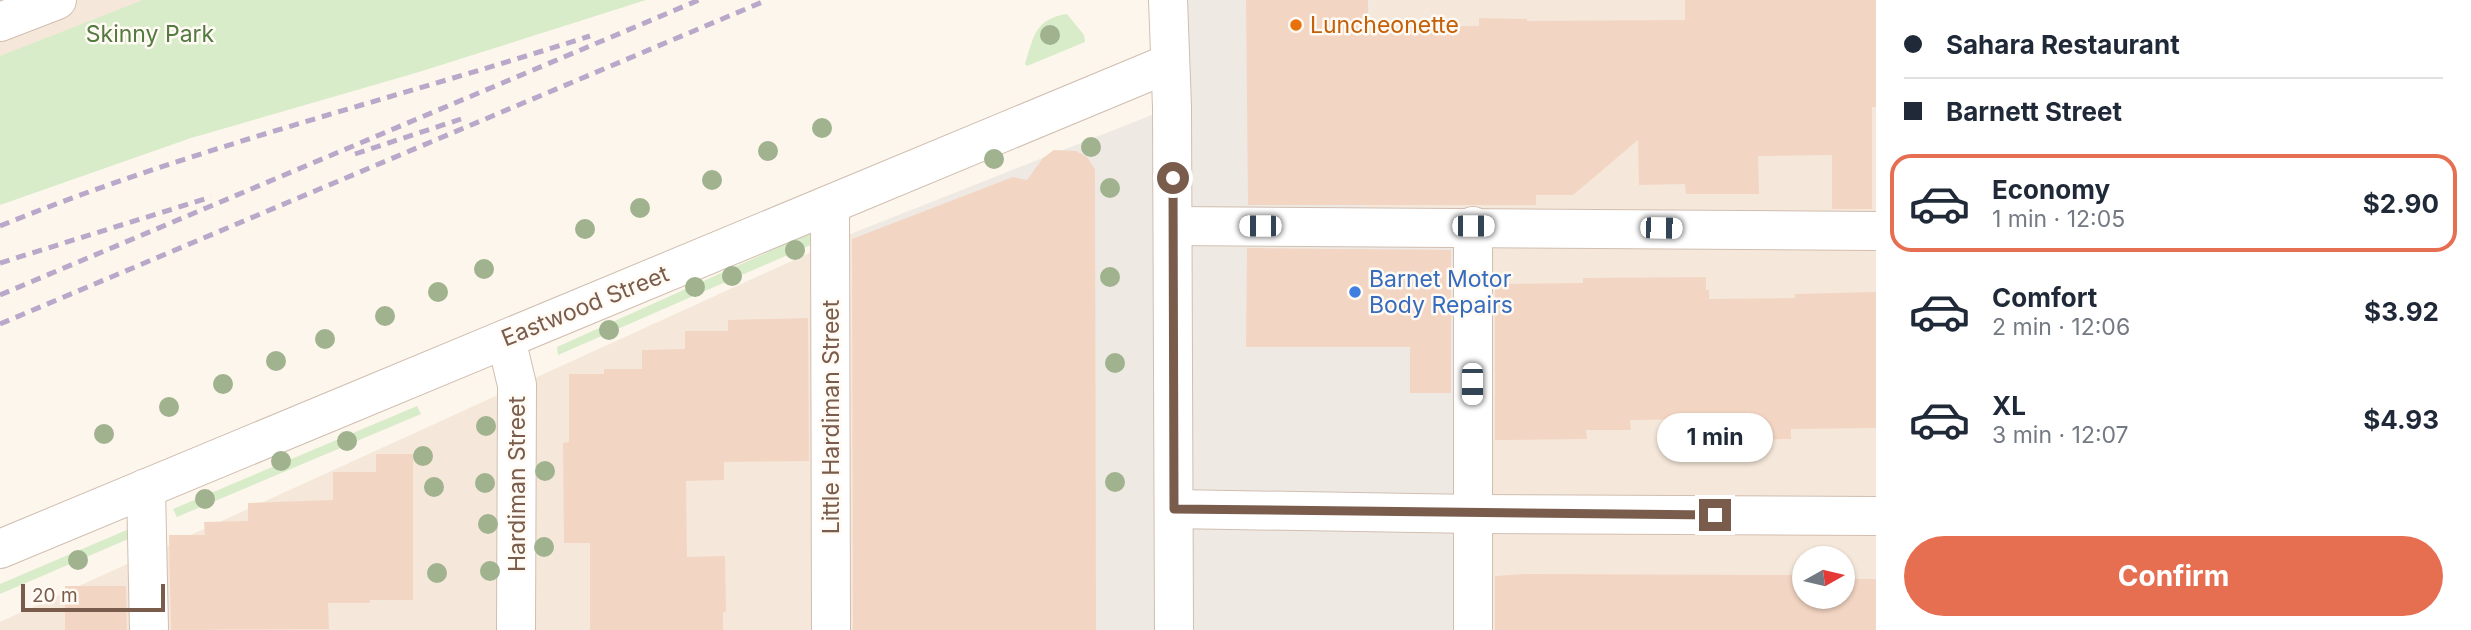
<!DOCTYPE html>
<html lang="en">
<head>
<meta charset="utf-8">
<style>
	:root { --surface:#fff; --page:#f6f6f7; --text:#1f2937; --muted:#747a83; --line:#e0e1e3; --accent:#e76f51 }
	body { margin:0; font-family:Inter,sans-serif; background:var(--page); color:var(--text); height:100vh; display:flex; flex-direction:column; font-size:26px; white-space:nowrap }
	* { box-sizing:border-box; margin:0 }
	p { font-size:23px; color:var(--muted) }
	.icon { flex:none; width:38px; height:38px; fill:none; stroke:currentColor; stroke-width:2; stroke-linecap:round; stroke-linejoin:round }
	.map { position:relative; flex:1; overflow:hidden }
	.drawer { display:flex; flex-direction:column; background:var(--surface); width:595px }
	.drawer>* { flex:none }
	.banner { display:grid; align-content:center; height:154px; padding:0 28px; background:var(--surface) }
	.needle { width:46px; rotate:82deg }
	.fabs { position:absolute; left:1792px; top:546px; display:grid; gap:14px }
	.fabs a { display:grid; place-items:center; width:63px; height:63px; border-radius:50%; background:var(--surface); box-shadow:0 2px 5px #0004; font-size:35px }
	.scale { position:absolute; left:21px; bottom:18px; width:144px; box-sizing:border-box; padding-left:7px; border:4px solid #7a5c4d; border-top:0; font-size:19px; line-height:24px; white-space:nowrap; color:#7a5c4d; -webkit-text-stroke:5px #fffaf3; paint-order:stroke }
	.end { position:absolute; width:32px; height:32px; margin:-16px; border:9px solid #7a5c4d; background:#fff; box-shadow:0 0 0 4px #fff }
	.from { border-radius:50% }
	.bubble { position:absolute; height:49px; border-radius:24px; background:var(--surface); box-shadow:0 2px 5px #0004; font-size:23px; font-weight:700; line-height:49px; text-align:center }
	.car { position:absolute; width:21px; height:42px; margin:-21px -10px; border-radius:9px; box-shadow:0 0 5px 2px #0007; background:linear-gradient(#fff 24%,#345 0 40%,#fff 0 76%,#345 0 86%,#fff 0) }
	.banner b { display:flex; align-items:center; gap:24px; height:66px; font-size:26px }
	.banner b+b { border-top:2px solid var(--line) }
	.banner i { width:18px; height:18px; background:var(--text) }
	ul { padding:0; list-style:none }
	li { display:flex; align-items:center; gap:21px; height:98px; margin:0 14px 10px; padding:0 14px; border:4px solid transparent; border-radius:21px }
	li div { flex:1 }
	li b { display:block; font-size:26px }
	li em { font-style:normal; font-weight:700 }
	li.selected { border-color:var(--accent) }
	li>.icon { width:63px; height:63px; stroke-width:1.5 }
	.cta { display:flex; gap:14px; margin-top:auto; padding:14px 28px }
	.cta a { flex:1; height:80px; border-radius:42px; background:var(--accent); color:#fff; font-size:28px; font-weight:700; line-height:80px; text-align:center }
	main { display:flex; flex:1; min-height:0 }
	.map>svg:first-child { display:block }
	.residential { fill:#f5e8da; fill-rule:evenodd }
	.industrial { fill:#efe9e4 }
	.green { fill:#d8ecc9 }
	.building { fill:#f3d5c3 }
	.lines { fill:none; stroke-linecap:round; stroke-linejoin:round }
	.minor-casing { stroke:#d1beb0; stroke-width:40 }
	.minor { stroke:#fff; stroke-width:38 }
	.rail { stroke:#b9a8c9; stroke-width:5; stroke-dasharray:10 7; stroke-linecap:butt }
	.tree { fill:#a0b28e }
	.route { stroke:#7a5c4d; stroke-width:9 }
	.food-dot { fill:#e8710a; stroke:#fffaf3; stroke-width:2.5 }
	.shop-dot { fill:#3f7fe0; stroke:#fffaf3; stroke-width:2.5 }
	.labels { text-anchor:middle; dominant-baseline:central; stroke-width:5; stroke-linejoin:round; paint-order:stroke }
	.food-label { font-size:23px; fill:#c56008; stroke:#fffaf3; text-anchor:start }
	.park-label { font-size:23px; fill:#537a41; stroke:#fffaf3 }
	.shop-label { font-size:23px; fill:#366cbe; stroke:#fffaf3; text-anchor:start }
	.street-label { font-size:23px; fill:#7a5c4d; stroke:#fffaf3 }
</style>
</head>
<body>
<main>
<div class="map">
<svg width="1876" height="630" viewBox="0 0 1876 630">
	<rect width="100%" height="100%" fill="#fdf6ec"/>
	<g class="residential">
		<polygon points="0,0 155,0 0,63"/>
		<path d="M 1371,0 L 1876,0 L 1876,630 L 1475,630 L 1365,212 ZM 1804,558 L 1843,558 L 1843,597 L 1804,597 Z"/>
		<polygon points="853,233 855,630 0,630 0,622"/>
	</g>
	<polygon class="industrial" points="1168,0 1371,0 1365,212 1473,226 1471,630 855,630 853,233 1172,107"/>
	<g class="green">
		<polygon points="143,0 646,0 419,72 191,138 0,205 0,56"/>
		<path d="M 1067,14 L 1084,35 L 1085,42 L 1027,66 L 1025,64 C 1034,37 1034,19 1067,14 Z"/>
		<polygon points="810,233 813,244 558,355 557,347"/>
		<polygon points="417,406 421,414 177,517 173,509"/>
		<polygon points="136,526 140,534 0,594 0,584"/>
	</g>
	<g class="building">
		<polygon points="1246,0 1368,0 1368,27 1479,26 1479,18 1527,19 1527,21 1685,20 1685,0 1876,0 1876,107 1872,107 1872,209 1832,209 1832,155 1758,156 1759,194 1686,194 1685,184 1639,185 1638,140 1573,195 1536,195 1536,205 1248,205"/>
		<polygon points="1054,150 1076,151 1087,157 1095,169 1096,630 853,630 852,239 1013,177 1027,180 1043,158"/>
		<polygon points="1247,248 1451,250 1451,393 1410,393 1410,347 1246,347"/>
		<polygon points="1706,277 1706,290 1709,290 1709,299 1795,298 1795,294 1876,292 1876,428 1791,429 1791,439 1713,440 1714,419 1630,420 1631,430 1586,430 1587,439 1495,440 1495,284 1583,283 1583,278"/>
		<polygon points="808,318 809,461 724,462 724,480 686,481 687,557 725,556 726,612 723,612 723,630 590,630 590,543 564,543 563,443 569,442 569,374 604,374 604,369 642,369 642,350 685,349 685,331 728,331 728,320"/>
		<polygon points="376,454 413,454 413,600 370,600 370,603 328,603 329,629 171,630 169,535 205,535 204,522 248,521 248,503 333,500 333,472 376,472"/>
		<polygon points="1525,574 1804,575 1804,597 1843,597 1843,576 1854,576 1854,579 1876,579 1876,630 1495,630 1495,576"/>
		<polygon points="65,586 126,586 127,630 65,630"/>
	</g>
	<g class="lines">
		<g class="minor-casing">
			<g id="minor">
				<polyline points="1168,0 1172,107 1174,630"/>
				<polyline points="0,22 57,0"/>
				<polyline points="830,205 831,630"/>
				<polyline points="1173,226 1876,231"/>
				<polyline points="506,339 517,385 516,630"/>
				<polyline points="146,488 149,630"/>
				<polyline points="1174,509 1474,514 1876,516"/>
				<polyline points="0,549 1170,63"/>
				<polyline points="1473,630 1473,226"/>
			</g>
		</g>
		<use href="#minor" class="minor"/>
		<g class="rail">
			<polyline points="355,154 461,119"/>
			<path d="M 0,226 C 191,148 394,99 590,36"/>
			<polyline points="0,263 211,197"/>
			<polyline points="0,295 699,0"/>
			<polyline points="0,324 767,0"/>
		</g>
	</g>
	<g class="tree">
		<circle cx="1050" cy="35" r="10"/>
		<circle cx="822" cy="128" r="10"/>
		<circle cx="1091" cy="147" r="10"/>
		<circle cx="768" cy="151" r="10"/>
		<circle cx="994" cy="159" r="10"/>
		<circle cx="712" cy="180" r="10"/>
		<circle cx="1110" cy="188" r="10"/>
		<circle cx="640" cy="208" r="10"/>
		<circle cx="585" cy="229" r="10"/>
		<circle cx="795" cy="250" r="10"/>
		<circle cx="484" cy="269" r="10"/>
		<circle cx="732" cy="276" r="10"/>
		<circle cx="1110" cy="277" r="10"/>
		<circle cx="695" cy="287" r="10"/>
		<circle cx="438" cy="292" r="10"/>
		<circle cx="385" cy="316" r="10"/>
		<circle cx="609" cy="330" r="10"/>
		<circle cx="325" cy="339" r="10"/>
		<circle cx="276" cy="361" r="10"/>
		<circle cx="1115" cy="363" r="10"/>
		<circle cx="223" cy="384" r="10"/>
		<circle cx="169" cy="407" r="10"/>
		<circle cx="486" cy="426" r="10"/>
		<circle cx="104" cy="434" r="10"/>
		<circle cx="347" cy="441" r="10"/>
		<circle cx="423" cy="456" r="10"/>
		<circle cx="281" cy="461" r="10"/>
		<circle cx="545" cy="471" r="10"/>
		<circle cx="1115" cy="482" r="10"/>
		<circle cx="485" cy="483" r="10"/>
		<circle cx="434" cy="487" r="10"/>
		<circle cx="205" cy="499" r="10"/>
		<circle cx="488" cy="524" r="10"/>
		<circle cx="544" cy="547" r="10"/>
		<circle cx="78" cy="560" r="10"/>
		<circle cx="490" cy="571" r="10"/>
		<circle cx="437" cy="573" r="10"/>
	</g>
	<g class="lines">
		<polyline class="route" points="1173,178 1174,509 1715,515"/>
	</g>
	<circle class="food-dot" cx="1296" cy="25" r="7"/>
	<circle class="shop-dot" cx="1355" cy="292" r="7"/>
	<g class="labels">
		<g class="food-label">
			<text x="1310" y="25">Luncheonette</text>
		</g>
		<g class="park-label">
			<text x="150" y="34">Skinny Park</text>
		</g>
		<g class="shop-label">
			<text x="1369" y="279">Barnet Motor<tspan x="1369" dy="26">Body Repairs</tspan></text>
		</g>
		<g class="street-label">
			<text transform="translate(585 306) rotate(-22)">Eastwood Street</text>
			<text transform="translate(831 417) rotate(-90)">Little Hardiman Street</text>
			<text transform="translate(517 484) rotate(-90)">Hardiman Street</text>
		</g>
	</g>
</svg>
<div class="fabs">
<a><svg class="needle" viewBox="-14 -14 28 28"><path d="M0-13l5 13h-10z" fill="#e53935"/><path d="M0 13l5-13h-10z" fill="#747a83"/></svg></a>
</div>
<div class="scale">20 m</div>
<i class="end from" style="left:1173px;top:178px"></i>
<i class="end" style="left:1715px;top:515px"></i>
<div class="bubble" style="left:1657px;top:413px;width:116px">1 min</div>
<i class="car" style="left:1260px;top:226px;rotate:270deg"></i>
<i class="car" style="left:1473px;top:226px;rotate:90deg"></i>
<i class="car" style="left:1661px;top:228px;rotate:91deg"></i>
<i class="car" style="left:1472px;top:384px;rotate:180deg"></i>
</div>
<section class="drawer">
<div class="banner">
<b><i class="from"></i>Sahara Restaurant</b>
<b><i></i>Barnett Street</b>
</div>
<ul>
<li class="selected"><svg class="icon" aria-label="car" viewBox="0 0 24 24"><path d="M5 17H2v-5l4-1 3-4h7l3 4 3 1v5h-3M9 17h6M6 11h13"/><circle cx="7" cy="17" r="2"/><circle cx="17" cy="17" r="2"/></svg><div><b>Economy</b><p>1 min · 12:05</p></div><em>$2.90</em></li>
<li><svg class="icon" aria-label="car" viewBox="0 0 24 24"><path d="M5 17H2v-5l4-1 3-4h7l3 4 3 1v5h-3M9 17h6M6 11h13"/><circle cx="7" cy="17" r="2"/><circle cx="17" cy="17" r="2"/></svg><div><b>Comfort</b><p>2 min · 12:06</p></div><em>$3.92</em></li>
<li><svg class="icon" aria-label="car" viewBox="0 0 24 24"><path d="M5 17H2v-5l4-1 3-4h7l3 4 3 1v5h-3M9 17h6M6 11h13"/><circle cx="7" cy="17" r="2"/><circle cx="17" cy="17" r="2"/></svg><div><b>XL</b><p>3 min · 12:07</p></div><em>$4.93</em></li>
</ul>
<div class="cta"><a>Confirm</a></div>
</section>
</main>
</body>
</html>
